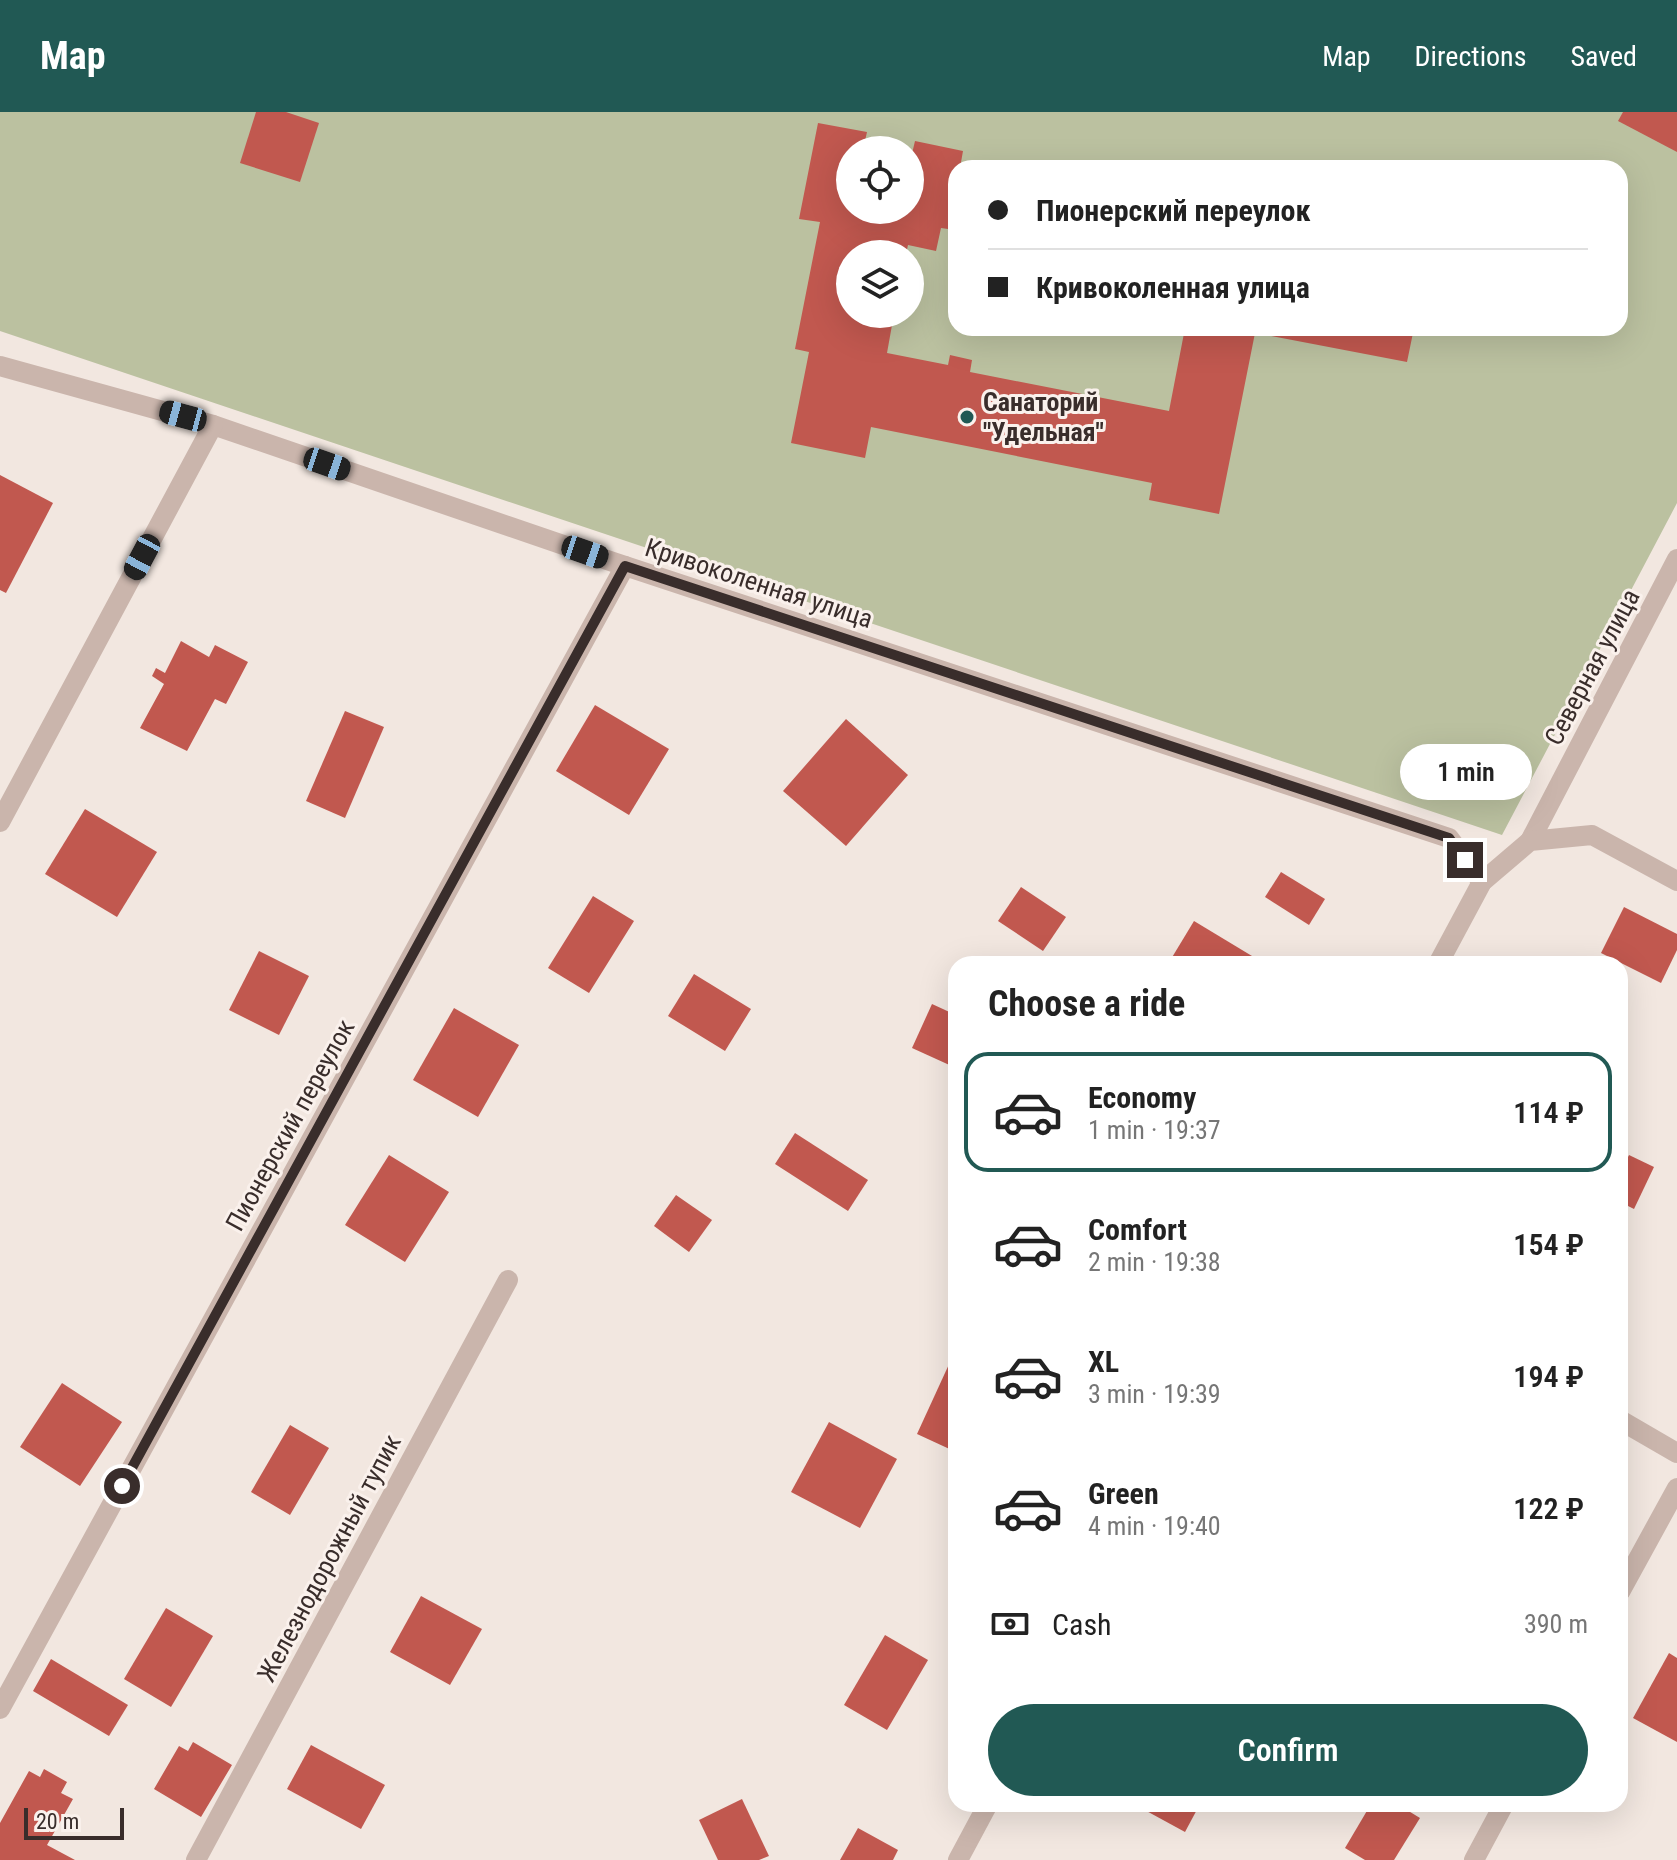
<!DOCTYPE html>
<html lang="en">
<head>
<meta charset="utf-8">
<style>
	:root { --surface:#fff; --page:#f2f2f2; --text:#222; --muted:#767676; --line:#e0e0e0; --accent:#215954 }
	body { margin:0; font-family:"Roboto Condensed",sans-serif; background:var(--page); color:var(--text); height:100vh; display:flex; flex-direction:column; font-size:30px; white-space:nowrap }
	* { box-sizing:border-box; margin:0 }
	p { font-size:26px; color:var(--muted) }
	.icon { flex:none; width:44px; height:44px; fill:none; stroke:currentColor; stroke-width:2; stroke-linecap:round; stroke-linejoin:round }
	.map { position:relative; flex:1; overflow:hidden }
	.panel { position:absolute; left:948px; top:844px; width:680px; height:856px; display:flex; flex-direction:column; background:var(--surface); border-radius:24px; box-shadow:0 8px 32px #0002 }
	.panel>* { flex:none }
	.guide { position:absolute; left:948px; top:48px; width:680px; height:176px; border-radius:24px; box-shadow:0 8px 32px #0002; display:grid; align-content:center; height:176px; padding:0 40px; background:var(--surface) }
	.fabs { position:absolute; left:836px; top:24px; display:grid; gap:16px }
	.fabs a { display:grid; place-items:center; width:88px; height:88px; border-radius:50%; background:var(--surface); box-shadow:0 8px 32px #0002; font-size:40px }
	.scale { position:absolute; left:24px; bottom:20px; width:100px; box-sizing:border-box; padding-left:8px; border:4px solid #392d2b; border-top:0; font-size:22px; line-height:28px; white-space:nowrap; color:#392d2b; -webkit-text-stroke:6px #faf1ec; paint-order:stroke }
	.end { position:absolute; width:36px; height:36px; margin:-18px; border:10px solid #392d2b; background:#fff; box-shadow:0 0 0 4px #fff }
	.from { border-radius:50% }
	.bubble { position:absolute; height:56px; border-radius:28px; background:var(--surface); box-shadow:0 8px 32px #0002; font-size:26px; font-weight:600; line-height:56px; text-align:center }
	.car { position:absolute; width:24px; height:48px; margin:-24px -12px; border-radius:10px; box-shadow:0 0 6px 2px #0007; background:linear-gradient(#222 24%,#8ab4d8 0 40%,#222 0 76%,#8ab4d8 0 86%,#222 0) }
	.guide b { display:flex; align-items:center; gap:28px; height:76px; font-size:30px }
	.guide b+b { border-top:2px solid var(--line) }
	.guide i { width:20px; height:20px; background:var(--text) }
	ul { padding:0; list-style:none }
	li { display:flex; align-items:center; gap:24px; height:120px; margin:0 16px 12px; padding:0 24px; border:4px solid transparent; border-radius:24px }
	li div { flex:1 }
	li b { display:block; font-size:30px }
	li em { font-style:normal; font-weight:600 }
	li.on { border-color:var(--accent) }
	li>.icon { width:72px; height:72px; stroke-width:1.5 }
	h2 { padding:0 40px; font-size:36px; line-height:96px }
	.pay { display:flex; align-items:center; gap:20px; height:88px; padding:0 40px; font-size:30px }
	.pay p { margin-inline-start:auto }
	.action { display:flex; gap:16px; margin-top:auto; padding:16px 40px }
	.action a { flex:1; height:92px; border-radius:48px; background:var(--accent); color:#fff; font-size:32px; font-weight:600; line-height:92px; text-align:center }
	header { display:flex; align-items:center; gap:48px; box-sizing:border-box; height:112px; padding:0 40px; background:var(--accent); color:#fff }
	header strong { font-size:38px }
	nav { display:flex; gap:44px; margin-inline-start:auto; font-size:28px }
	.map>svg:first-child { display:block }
	.green { fill:#bbc1a0; fill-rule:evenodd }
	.building { fill:#c1584f }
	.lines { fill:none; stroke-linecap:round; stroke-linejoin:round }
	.street { stroke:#cab5ac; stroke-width:20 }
	.route { stroke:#392d2b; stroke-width:10 }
	.poi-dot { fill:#215954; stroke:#faf1ec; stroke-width:3 }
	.labels { text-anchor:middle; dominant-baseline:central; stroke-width:6; stroke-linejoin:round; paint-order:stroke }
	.poi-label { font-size:26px; font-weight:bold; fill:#392d2b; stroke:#faf1ec; text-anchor:start }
	.street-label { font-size:26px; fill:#392d2b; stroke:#faf1ec }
</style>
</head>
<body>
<header>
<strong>Map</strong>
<nav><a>Map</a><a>Directions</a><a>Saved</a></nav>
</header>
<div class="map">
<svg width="1677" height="1748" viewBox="0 0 1677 1748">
	<rect width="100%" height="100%" fill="#f2e7e0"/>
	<path class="green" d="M 0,0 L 1677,0 L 1677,391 L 1502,723 L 0,219 ZM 850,38 L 910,38 L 910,98 L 850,98 ZM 956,56 L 1620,56 L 1620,216 L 956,216 ZM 850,142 L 910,142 L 910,202 L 850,202 Z"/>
	<g class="building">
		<polygon points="256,0 286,0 319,11 300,70 240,51"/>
		<polygon points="1623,0 1677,0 1677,40 1618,9"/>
		<polygon points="818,11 867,20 863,38 850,38 850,98 910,98 910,50 915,29 963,39 960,56 956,56 956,76 948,117 941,116 936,139 908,133 906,142 850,142 850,202 894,202 887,241 948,253 950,243 972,248 970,260 1169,299 1185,216 1414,216 1407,250 1255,221 1219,402 1149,388 1152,371 871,315 865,346 791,331 809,240 795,237 820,110 799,107"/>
		<polygon points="0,363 53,391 6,481 0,478"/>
		<polygon points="181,529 209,545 215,533 248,550 226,592 215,587 187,639 140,616 164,572 152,564 156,556 165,561"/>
		<polygon points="595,593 669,637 629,703 556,659"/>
		<polygon points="345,599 384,615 345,706 306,689"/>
		<polygon points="846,607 908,663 846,734 783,679"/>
		<polygon points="85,697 157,740 117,805 45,762"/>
		<polygon points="1281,760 1325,787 1309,813 1265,785"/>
		<polygon points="1021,775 1066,805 1043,839 998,809"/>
		<polygon points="593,784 634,809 589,881 548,856"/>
		<polygon points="1624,795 1677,822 1677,838 1661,871 1601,841"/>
		<polygon points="1194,809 1252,844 1247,852 1168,852"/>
		<polygon points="259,839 309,864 279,923 229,898"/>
		<polygon points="694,862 751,897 725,939 668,904"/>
		<polygon points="932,892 956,903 956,956 912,936"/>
		<polygon points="454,896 519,933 478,1005 413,968"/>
		<polygon points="795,1021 868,1068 848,1099 775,1052"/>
		<polygon points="389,1043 449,1080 405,1150 345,1113"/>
		<polygon points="1629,1043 1654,1055 1634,1097 1620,1090 1620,1060"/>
		<polygon points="676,1083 712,1108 689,1140 654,1114"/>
		<polygon points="956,1237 956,1340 917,1322"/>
		<polygon points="62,1271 122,1310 80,1374 20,1335"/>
		<polygon points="829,1310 897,1347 860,1416 791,1380"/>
		<polygon points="290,1313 329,1336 290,1403 251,1380"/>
		<polygon points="421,1484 482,1517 450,1573 390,1540"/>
		<polygon points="166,1496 213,1524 171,1595 124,1567"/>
		<polygon points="885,1523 928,1548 887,1618 844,1593"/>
		<polygon points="1669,1541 1677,1546 1677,1630 1633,1606"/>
		<polygon points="51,1547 128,1593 109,1624 33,1579"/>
		<polygon points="193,1630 232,1653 201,1705 154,1677 179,1634 188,1639"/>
		<polygon points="311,1633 385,1673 361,1717 287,1677"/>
		<polygon points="44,1657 67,1670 61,1681 73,1687 47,1733 75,1748 0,1748 0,1711 29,1659 40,1665"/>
		<polygon points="742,1687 769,1744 759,1748 718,1748 699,1708"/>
		<polygon points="1143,1692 1200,1692 1185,1720 1141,1696"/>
		<polygon points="1371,1692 1397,1692 1420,1706 1394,1748 1365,1748 1345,1736"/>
		<polygon points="858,1716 898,1738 893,1748 840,1748"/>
	</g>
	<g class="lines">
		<g class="street">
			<polyline points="0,254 213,313 613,450 1449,726 1482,770"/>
			<polyline points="0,710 213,313"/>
			<polyline points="1530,729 1677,447"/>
			<polyline points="1438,852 1482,770 1530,729 1592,723 1677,769"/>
			<polyline points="1620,1308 1677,1341"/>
			<polyline points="1620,1480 1677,1376"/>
			<polyline points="0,1597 625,454"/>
			<polyline points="196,1748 508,1168"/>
			<polyline points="958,1748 988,1692"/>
			<polyline points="1474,1748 1504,1692"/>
		</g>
	</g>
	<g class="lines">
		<polyline class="route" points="122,1374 625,454 1449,726 1465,748"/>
	</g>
	<circle class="poi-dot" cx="967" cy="305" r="8"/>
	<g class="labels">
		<g class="poi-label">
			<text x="983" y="290">Санаторий<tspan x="983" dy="30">"Удельная"</tspan></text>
		</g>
		<g class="street-label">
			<text transform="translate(759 471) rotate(18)">Кривоколенная улица</text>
			<text transform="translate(1592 555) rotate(-62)">Северная улица</text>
			<text transform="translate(290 1013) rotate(-61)">Пионерский переулок</text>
			<text transform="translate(329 1446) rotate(-62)">Железнодорожный тупик</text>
		</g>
	</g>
</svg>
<div class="fabs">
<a><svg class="icon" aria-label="locate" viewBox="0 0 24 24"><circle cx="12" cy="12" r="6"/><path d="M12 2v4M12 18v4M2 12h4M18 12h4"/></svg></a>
<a><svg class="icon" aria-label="layers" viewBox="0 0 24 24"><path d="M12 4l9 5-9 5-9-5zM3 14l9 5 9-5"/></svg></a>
</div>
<div class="scale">20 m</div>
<i class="end from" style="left:122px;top:1374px"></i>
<i class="end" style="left:1465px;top:748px"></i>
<div class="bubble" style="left:1400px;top:632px;width:132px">1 min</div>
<i class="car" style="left:183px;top:304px;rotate:285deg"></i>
<i class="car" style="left:327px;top:352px;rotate:109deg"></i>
<i class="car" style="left:585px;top:440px;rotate:109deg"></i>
<i class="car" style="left:142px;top:445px;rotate:208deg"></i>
<div class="guide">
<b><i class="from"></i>Пионерский переулок</b>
<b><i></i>Кривоколенная улица</b>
</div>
<section class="panel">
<h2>Choose a ride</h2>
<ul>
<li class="on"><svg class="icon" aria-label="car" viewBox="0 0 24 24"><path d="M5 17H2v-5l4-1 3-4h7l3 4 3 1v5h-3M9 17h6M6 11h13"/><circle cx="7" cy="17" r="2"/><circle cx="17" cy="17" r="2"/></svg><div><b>Economy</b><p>1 min · 19:37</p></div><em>114 ₽</em></li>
<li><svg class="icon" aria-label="car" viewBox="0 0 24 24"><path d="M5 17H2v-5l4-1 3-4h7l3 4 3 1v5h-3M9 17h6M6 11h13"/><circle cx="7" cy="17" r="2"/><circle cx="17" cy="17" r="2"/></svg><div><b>Comfort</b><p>2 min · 19:38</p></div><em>154 ₽</em></li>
<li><svg class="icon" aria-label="car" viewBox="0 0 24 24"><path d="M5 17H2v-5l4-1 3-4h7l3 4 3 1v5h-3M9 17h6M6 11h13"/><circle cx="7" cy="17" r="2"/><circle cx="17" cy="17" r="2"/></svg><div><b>XL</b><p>3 min · 19:39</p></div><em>194 ₽</em></li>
<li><svg class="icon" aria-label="car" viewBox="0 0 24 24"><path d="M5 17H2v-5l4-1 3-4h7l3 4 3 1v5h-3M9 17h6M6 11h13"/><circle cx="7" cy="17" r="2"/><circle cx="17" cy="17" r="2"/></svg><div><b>Green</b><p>4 min · 19:40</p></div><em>122 ₽</em></li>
</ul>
<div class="pay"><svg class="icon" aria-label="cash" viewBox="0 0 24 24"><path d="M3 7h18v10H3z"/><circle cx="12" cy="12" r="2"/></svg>Cash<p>390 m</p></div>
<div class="action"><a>Confirm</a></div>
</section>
</div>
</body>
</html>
